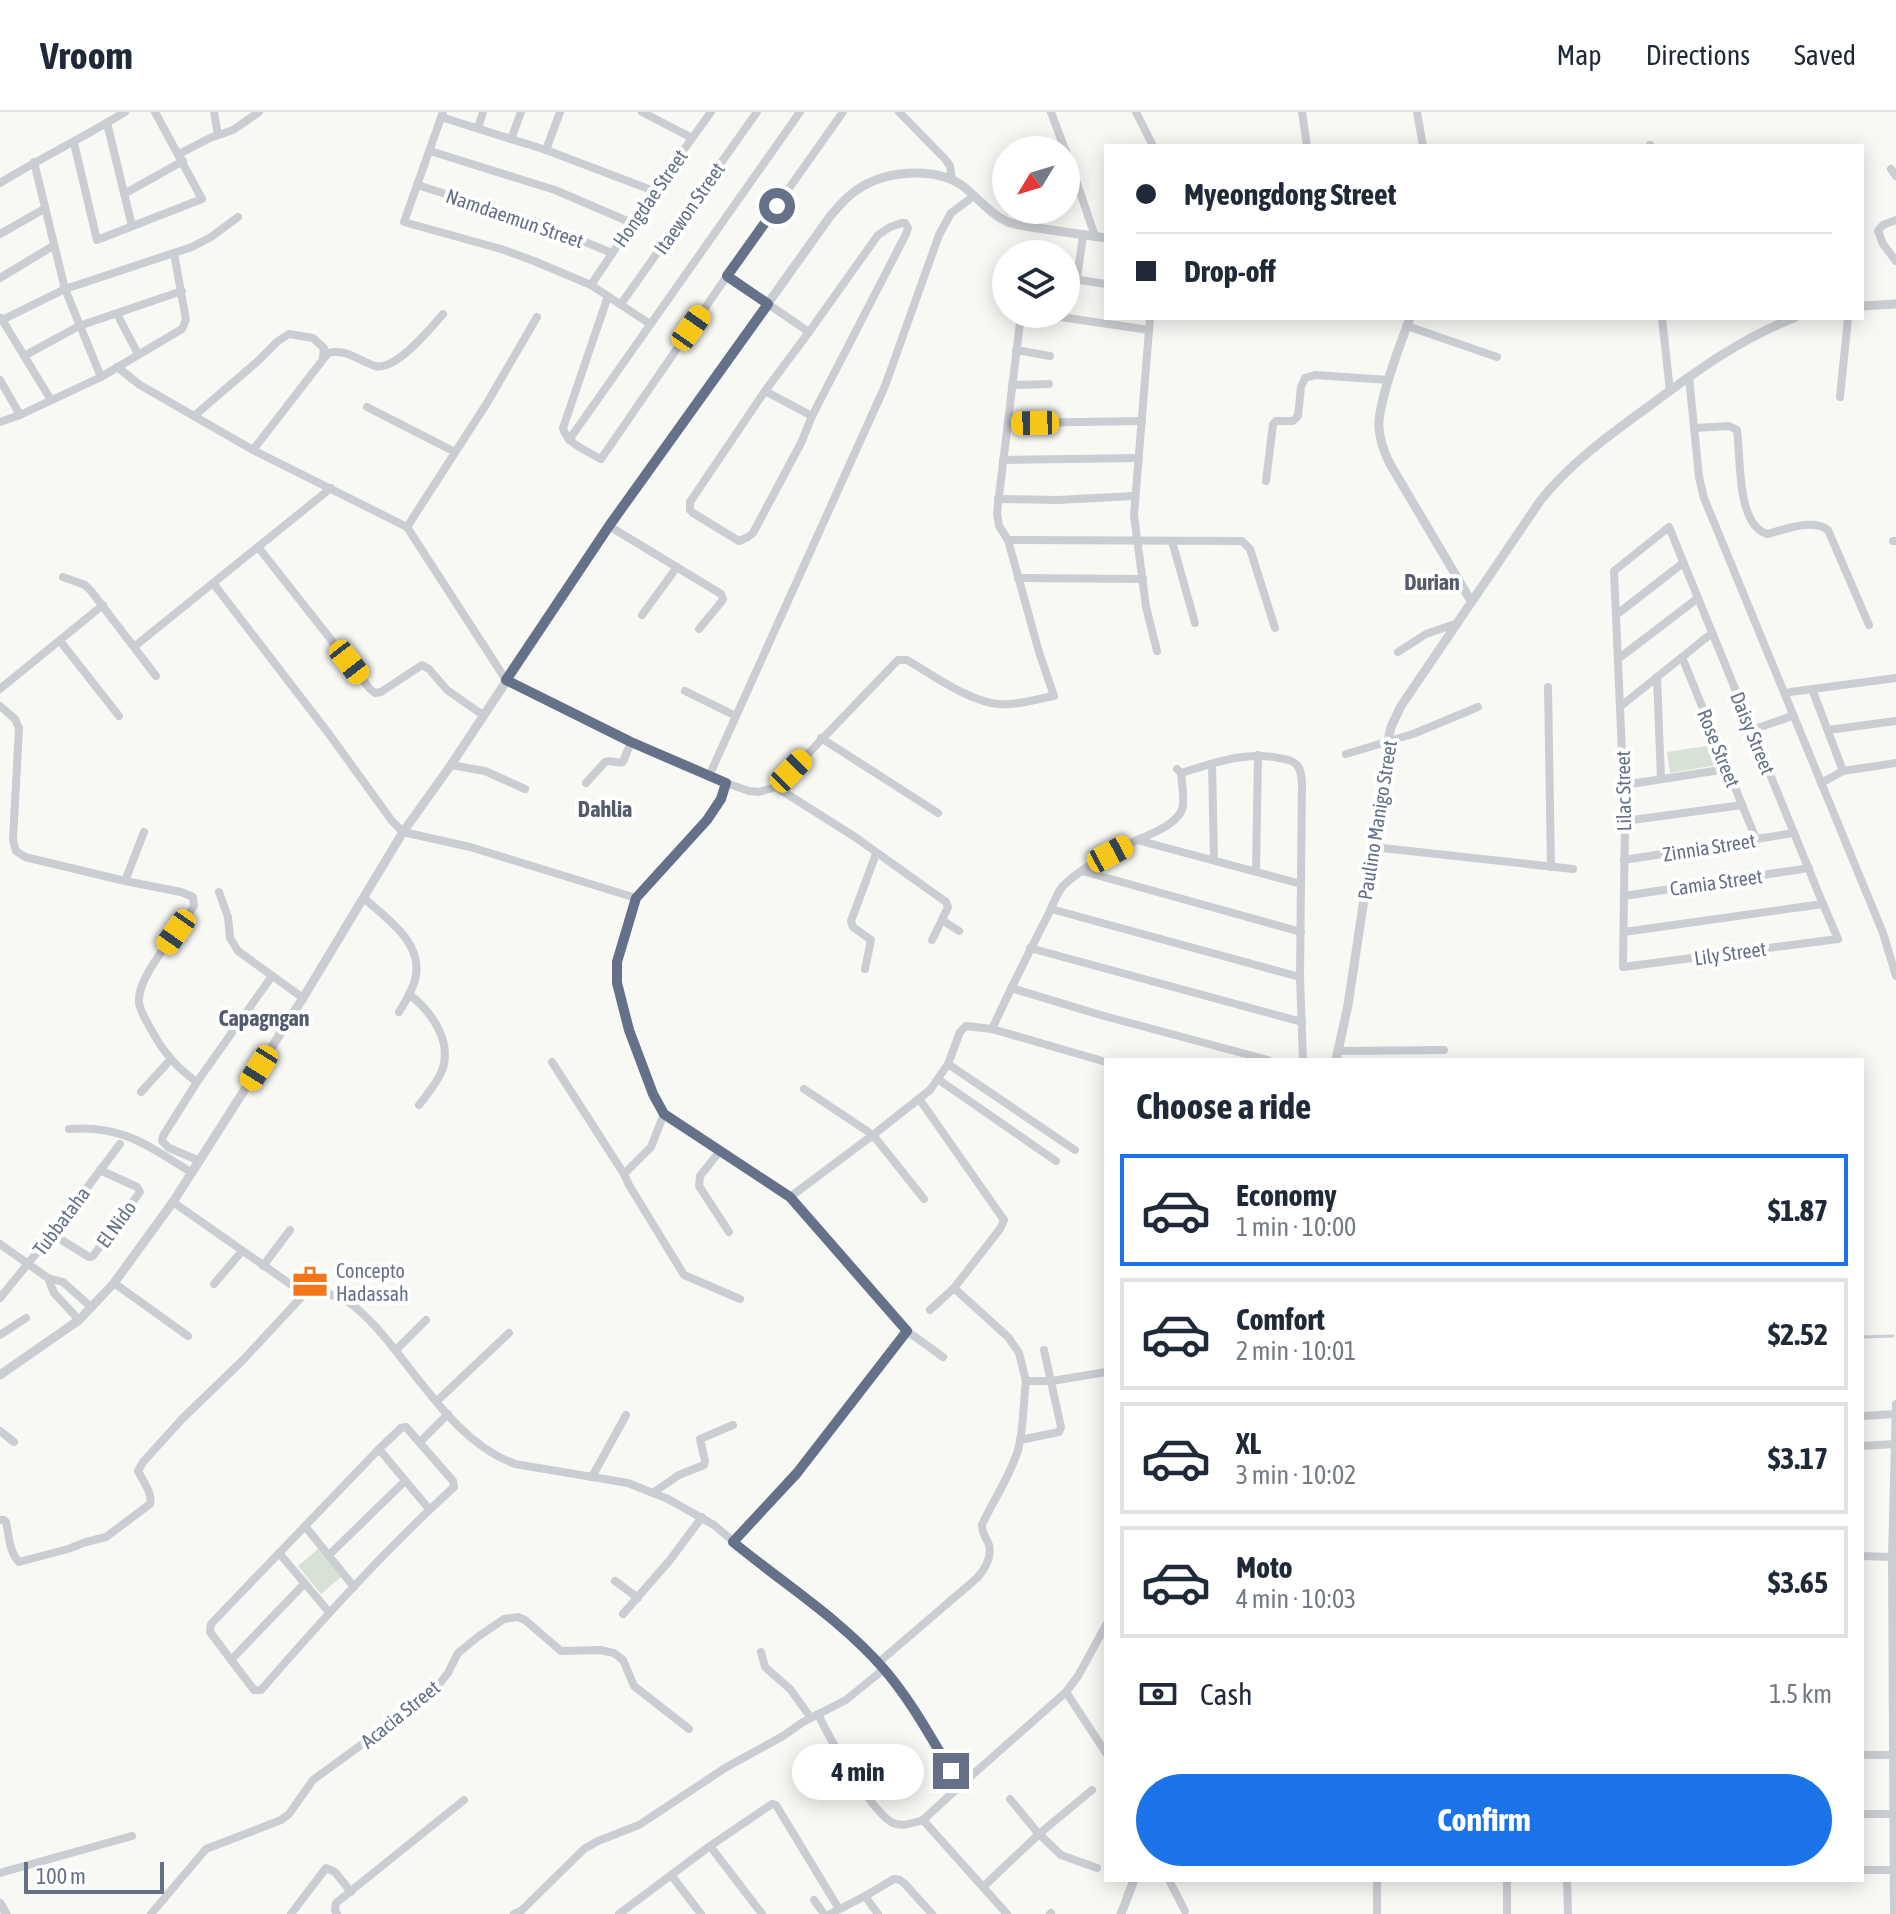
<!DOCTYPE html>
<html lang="en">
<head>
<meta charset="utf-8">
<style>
	:root { --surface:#fff; --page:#f2f2f3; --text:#1f2937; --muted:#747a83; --line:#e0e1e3; --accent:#1a73e8 }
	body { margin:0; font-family:"Asap Condensed",sans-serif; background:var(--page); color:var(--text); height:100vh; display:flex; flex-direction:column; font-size:30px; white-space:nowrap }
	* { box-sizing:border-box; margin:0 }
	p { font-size:26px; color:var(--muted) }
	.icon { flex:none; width:44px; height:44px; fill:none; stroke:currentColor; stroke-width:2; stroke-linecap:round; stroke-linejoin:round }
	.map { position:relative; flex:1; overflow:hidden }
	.side { position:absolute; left:1104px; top:946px; width:760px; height:824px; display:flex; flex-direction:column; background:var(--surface); border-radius:0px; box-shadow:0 4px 20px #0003 }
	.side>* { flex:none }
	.banner { position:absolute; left:1104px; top:32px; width:760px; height:176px; border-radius:0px; box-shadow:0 4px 20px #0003; display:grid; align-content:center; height:176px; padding:0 32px; background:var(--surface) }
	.needle { width:52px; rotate:232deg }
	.tools { position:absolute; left:992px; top:24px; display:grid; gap:16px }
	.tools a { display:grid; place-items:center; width:88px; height:88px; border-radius:50%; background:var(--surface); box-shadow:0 4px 20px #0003; font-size:40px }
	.scale { position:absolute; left:24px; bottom:20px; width:140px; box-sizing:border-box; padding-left:8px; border:4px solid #647189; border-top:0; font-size:22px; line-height:28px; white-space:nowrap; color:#647189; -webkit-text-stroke:6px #fff; paint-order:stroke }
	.end { position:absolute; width:36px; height:36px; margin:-18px; border:10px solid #647189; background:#fff; box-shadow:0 0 0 4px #fff }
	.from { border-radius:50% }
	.bubble { position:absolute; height:56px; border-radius:28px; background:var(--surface); box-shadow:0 4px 20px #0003; font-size:26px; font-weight:700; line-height:56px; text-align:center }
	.car { position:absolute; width:24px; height:48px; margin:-24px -12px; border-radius:10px; box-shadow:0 0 6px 2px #0007; background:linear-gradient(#f5c518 24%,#345 0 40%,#f5c518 0 76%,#345 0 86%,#f5c518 0) }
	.banner b { display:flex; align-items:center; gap:28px; height:76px; font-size:30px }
	.banner b+b { border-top:2px solid var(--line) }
	.banner i { width:20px; height:20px; background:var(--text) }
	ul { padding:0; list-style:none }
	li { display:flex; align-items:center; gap:24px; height:112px; margin:0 16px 12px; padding:0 16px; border:4px solid var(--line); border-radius:0px }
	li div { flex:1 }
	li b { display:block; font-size:30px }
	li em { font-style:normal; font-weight:700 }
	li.on { border-color:var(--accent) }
	li>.icon { width:72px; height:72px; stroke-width:1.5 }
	h2 { padding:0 32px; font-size:36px; line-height:96px }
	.pay { display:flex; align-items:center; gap:20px; height:88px; padding:0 32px; font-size:30px }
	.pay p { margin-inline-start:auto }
	.button { display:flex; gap:16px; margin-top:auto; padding:16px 32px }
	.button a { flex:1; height:92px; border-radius:48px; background:var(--accent); color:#fff; font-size:32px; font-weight:700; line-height:92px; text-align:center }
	header { display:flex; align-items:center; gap:48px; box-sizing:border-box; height:112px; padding:0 40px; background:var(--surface); border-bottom:2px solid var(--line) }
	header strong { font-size:38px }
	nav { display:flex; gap:44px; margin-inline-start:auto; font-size:28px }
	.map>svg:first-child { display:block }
	.grass { fill:#d8e1d5 }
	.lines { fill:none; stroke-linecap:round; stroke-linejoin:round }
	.stream { stroke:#c8cfd5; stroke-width:3 }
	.minor { stroke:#cacdd1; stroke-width:8 }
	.tertiary { stroke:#cacdd1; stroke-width:9 }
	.route { stroke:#647189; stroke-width:10 }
	.labels { text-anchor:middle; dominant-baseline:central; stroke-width:8; stroke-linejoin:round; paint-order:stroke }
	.street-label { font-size:20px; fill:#647189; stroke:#fff }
	.poi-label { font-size:20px; fill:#647189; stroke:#fff; text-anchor:start }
	.neighbourhood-label { font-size:22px; font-weight:bold; fill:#535c6d; stroke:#fff }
</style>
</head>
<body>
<header>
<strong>Vroom</strong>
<nav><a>Map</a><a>Directions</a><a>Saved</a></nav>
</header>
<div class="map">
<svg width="1896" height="1802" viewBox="0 0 1896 1802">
	<rect width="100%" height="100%" fill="#f8f8f5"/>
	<g class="grass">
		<polygon points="1713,633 1717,653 1670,661 1667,640"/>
		<polygon points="318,1437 341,1465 321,1482 298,1454"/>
	</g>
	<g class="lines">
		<polyline class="stream" points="1862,1225 1893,1224"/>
		<g class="minor">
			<polyline points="214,0 218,23"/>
			<polyline points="443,0 404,110 501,137 534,149 591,173 650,212"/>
			<polyline points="642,0 692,26"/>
			<polyline points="899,0 945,47 950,54 952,68"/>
			<polyline points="1051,0 1065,38"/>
			<polyline points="1136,0 1153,34"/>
			<polyline points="1302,0 1307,34"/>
			<polyline points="1417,0 1423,34"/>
			<polyline points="441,5 546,38 654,79"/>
			<polyline points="107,11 132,114"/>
			<polyline points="478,16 483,0"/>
			<polyline points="511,27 521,0"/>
			<polyline points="74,31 97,128 202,87 155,0"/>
			<polyline points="1650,33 1650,34"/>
			<polyline points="546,38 560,0"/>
			<polyline points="430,39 555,78 632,111"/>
			<polyline points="1066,39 1095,124"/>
			<polyline points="179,42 210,26 233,18 259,0"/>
			<polyline points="34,50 65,177 101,265"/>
			<polyline points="1891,57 1896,64"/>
			<path d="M 0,71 C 41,46 84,25 125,0"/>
			<polyline points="417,73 539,111 612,141"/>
			<polyline points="124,82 183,49"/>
			<polyline points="1896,108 1883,113 1878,119 1883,132 1896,149"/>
			<polygon points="902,111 905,111 908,116 906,122 812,304 801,331 753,421 748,425 739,429 693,401 690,398 690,390 765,279 809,220 878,123 890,115"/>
			<polyline points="0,122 44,97"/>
			<polyline points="727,164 809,220"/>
			<polyline points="0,166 53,134"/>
			<polyline points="1066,166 1106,172"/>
			<polyline points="1077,167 1083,123"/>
			<polyline points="591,173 654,79 711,0"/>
			<path d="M 608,184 L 563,316 C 567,332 587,339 601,347 L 727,164 L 843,0"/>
			<polyline points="621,192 757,0"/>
			<polyline points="117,202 138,242"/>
			<polyline points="1021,202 997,401 999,414 1008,428 1242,429 1250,437 1275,516"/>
			<polyline points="1040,202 1149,218"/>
			<path d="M 537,205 L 487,291 L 407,415 L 506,568 L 631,630 L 726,671 L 749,679 L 759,680 L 776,675 L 898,548 L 907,548 C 933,563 968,589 998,592 C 1016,594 1036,587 1054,584 L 1039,540 L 1008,428"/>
			<polyline points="1,206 51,288"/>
			<polyline points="1150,206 1134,403 1146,495 1157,539"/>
			<polyline points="1662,206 1670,279"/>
			<polyline points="2,208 65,177 192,135 211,125 238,105"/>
			<polyline points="1407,214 1497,245"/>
			<polyline points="1016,238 1050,244"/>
			<polyline points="24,244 79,214 182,179"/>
			<polyline points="117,255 140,273 253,338 407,415"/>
			<polyline points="1689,265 1699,365 1704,386 1883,821 1896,864"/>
			<polyline points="0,268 20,303"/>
			<polyline points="1012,273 1049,272"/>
			<polyline points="765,279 812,304"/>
			<polyline points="1840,285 1848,206"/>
			<polyline points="367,295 455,340"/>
			<polyline points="194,304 258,249 278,229 289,222 313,226 324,236 323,245"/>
			<polyline points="0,310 20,303 101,265 182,217 186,208 174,141"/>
			<polyline points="1009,311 1142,309"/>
			<path d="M 1694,316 L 1729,314 L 1737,318 C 1741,345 1736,412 1767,422 C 1785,418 1811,406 1828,418 L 1869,513"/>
			<polyline points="569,328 800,0"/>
			<path d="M 253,338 L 328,241 C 346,236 359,249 375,254 C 396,259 431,216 443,202"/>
			<polyline points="1003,348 1139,346"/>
			<polyline points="1266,369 1273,312 1276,309 1293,309 1298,304 1301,275 1305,266 1315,263 1389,268"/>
			<polyline points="998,387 1058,388 1134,384"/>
			<polyline points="609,414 721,482 723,487 722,489 699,517"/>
			<polygon points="1669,415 1823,792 1838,827 1623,855 1625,709 1614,459"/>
			<polyline points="1172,429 1195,511"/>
			<polyline points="1893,429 1896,429"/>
			<polyline points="258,435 370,577 375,581 381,580 422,553 429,557 447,578 483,603"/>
			<polyline points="63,465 85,473 91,479 156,564"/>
			<polyline points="1018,466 1143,467"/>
			<polyline points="213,471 329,622 392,709 403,720 470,735 636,786 617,850 617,871 629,918 657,990 664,1002 790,1085 907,1219 943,1245"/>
			<polyline points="642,503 677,455"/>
			<polyline points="1616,503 1683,451"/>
			<polyline points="60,529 119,604"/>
			<polyline points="135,534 331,376"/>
			<polyline points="1398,540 1426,522 1455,512"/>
			<polyline points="1682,545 1756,727"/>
			<polyline points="1618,547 1698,486"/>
			<polyline points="1657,565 1661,667"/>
			<polyline points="1548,575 1551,755"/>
			<polyline points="0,577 103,493"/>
			<polyline points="1812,577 1843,659"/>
			<polyline points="685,579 736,604"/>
			<polyline points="1790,580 1896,566"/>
			<path d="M 0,594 L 15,607 L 19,616 L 13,728 L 16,739 L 25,745 L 125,769 L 181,780 L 193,785 L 194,794 C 180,817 136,865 139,891 C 141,901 147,910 152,919 C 163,940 178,957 197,970"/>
			<polyline points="1621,594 1712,521"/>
			<polyline points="1752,618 1792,604"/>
			<polyline points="1828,618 1896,609"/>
			<polyline points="821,626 938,701"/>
			<polyline points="1346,642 1413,622 1478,595"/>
			<polyline points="1212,652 1214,748"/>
			<polyline points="451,653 485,659 525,677"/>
			<path d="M 1181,661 C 1214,651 1245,639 1279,646 C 1285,647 1292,648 1296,652 C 1301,657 1301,663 1302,670 L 1300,865 L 1303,948"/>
			<polyline points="709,664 885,274 939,123 951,101 974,84"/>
			<path d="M 586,671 L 605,650 C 611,647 616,652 623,650 L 631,630"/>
			<polyline points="1821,671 1843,659 1896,651"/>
			<polyline points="1624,673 1727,657"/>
			<polyline points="776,675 855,725 946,790 948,795 942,808 959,819"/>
			<polyline points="1625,709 1742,693"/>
			<path d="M 1137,728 C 1152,722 1180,711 1183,694 C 1184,684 1182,671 1181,661 L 1177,657"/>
			<polyline points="1373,735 1573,757"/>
			<polyline points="1624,748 1794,721"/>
			<polyline points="1082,759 1301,820"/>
			<polyline points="1256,759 1258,643"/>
			<polyline points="125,769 144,720"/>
			<polyline points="219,780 228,805 230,826 238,839 303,886"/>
			<polyline points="1624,784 1809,756"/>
			<path d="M 364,786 C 388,808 427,833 414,871 C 411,881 405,890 399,900"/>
			<polyline points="636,786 707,708 721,687 726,671"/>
			<polyline points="1051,797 1300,865"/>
			<polyline points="1624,820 1823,792"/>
			<polyline points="932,828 942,808"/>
			<polyline points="1030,836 1302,910"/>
			<polyline points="865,857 871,828 853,815 851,809 876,742"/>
			<polyline points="1011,876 1104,904 1268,948"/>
			<path d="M 409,882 C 432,900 454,931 441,961 C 435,973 427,983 419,993"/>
			<path d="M 992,917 C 1010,878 1029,840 1049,801 C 1054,791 1056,782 1063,774 C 1083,754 1112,741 1137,728 L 1301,772"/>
			<polyline points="1338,939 1444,938"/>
			<polyline points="552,950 624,1062"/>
			<polyline points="948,952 1075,1038"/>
			<polyline points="939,968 1056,1049"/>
			<polyline points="804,977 873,1023 924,1087"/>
			<polyline points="141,980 171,947"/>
			<polyline points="920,988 1004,1108 1000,1117 954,1176 930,1198"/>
			<polyline points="664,1002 651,1035 624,1062 629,1073 684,1163 740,1187"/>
			<path d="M 69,1017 C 123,1013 149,1034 192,1061"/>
			<polyline points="720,1039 700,1064 699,1074 729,1120"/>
			<polyline points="200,1049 169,1036 162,1029 163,1024 197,970 272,864"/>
			<polyline points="790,1085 873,1023 930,978 948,952 960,920 966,914 992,917 1106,950"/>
			<path d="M 173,1090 L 293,1174 C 310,1180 332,1180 347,1189 C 366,1202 381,1220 395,1238 C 429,1280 463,1333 515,1352 L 628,1371 L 668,1387 L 714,1413 L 773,1463 L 833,1507 L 884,1557 L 913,1596 L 961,1673 L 923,1708 L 1007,1802"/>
			<polyline points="52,1122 89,1145 93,1144 140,1080 137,1075 100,1058"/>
			<polyline points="0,1132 48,1166 63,1170 91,1195"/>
			<polyline points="263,1154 290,1118"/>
			<polyline points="48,1166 54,1181 79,1208"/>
			<polyline points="114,1171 188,1224"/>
			<polyline points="214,1172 242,1139"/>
			<polyline points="954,1176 1008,1225 1019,1241 1026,1269 1052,1269 1106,1260"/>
			<polyline points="0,1186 52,1122 120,1032"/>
			<polyline points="0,1223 26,1206"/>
			<polyline points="396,1238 426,1208"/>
			<polyline points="437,1289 509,1221"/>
			<polyline points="1862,1304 1896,1302"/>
			<path d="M 406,1315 L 453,1369 L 454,1375 C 385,1438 322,1508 261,1578 L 254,1578 L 210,1520 L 211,1512 L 379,1337 L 401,1316 Z"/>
			<polyline points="0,1319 14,1330"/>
			<polyline points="1020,1328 1059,1320 1061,1315 1044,1238"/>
			<polyline points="420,1330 448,1302"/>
			<polyline points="1862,1334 1895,1332"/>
			<polyline points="379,1337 429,1397"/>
			<polyline points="592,1365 626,1303"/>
			<polyline points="654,1380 679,1363 704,1353 705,1349 700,1327 733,1313"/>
			<path d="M 0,1408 L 4,1408 L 6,1410 C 9,1423 9,1440 19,1450 L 68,1437 L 86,1430 L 106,1425 L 150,1392 C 153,1382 143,1369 138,1359 L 143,1350 L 183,1306 L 243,1248 L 307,1179"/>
			<polyline points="305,1414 354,1475"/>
			<polyline points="733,1430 797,1361 907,1219"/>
			<polyline points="279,1441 329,1500"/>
			<polyline points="329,1443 405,1369"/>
			<polyline points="1862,1444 1892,1445"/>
			<polyline points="615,1469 638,1486"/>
			<polyline points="623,1502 670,1448 702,1405"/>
			<polyline points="761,1540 765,1555 790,1577 811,1606"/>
			<polyline points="231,1548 304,1472"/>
			<path d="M 878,1551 L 977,1466 C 985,1457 992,1445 989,1433 C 986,1425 982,1422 982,1413 C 993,1388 1010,1365 1018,1338 C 1024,1316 1023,1292 1026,1269"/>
			<polyline points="1066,1580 1106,1641"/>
			<path d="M 818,1602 C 828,1624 873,1702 893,1711 C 903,1715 913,1711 923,1708"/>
			<polyline points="1862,1643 1896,1643"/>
			<polyline points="961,1673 1066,1580 1078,1564 1106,1513"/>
			<polyline points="1010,1687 1037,1720 1061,1743 1097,1756"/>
			<polyline points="1862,1702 1895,1702"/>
			<polyline points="710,1734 762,1802"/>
			<polyline points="1862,1758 1894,1758"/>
			<polyline points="0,1761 132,1724"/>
			<polyline points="671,1763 701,1802"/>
			<polyline points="1169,1768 1185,1799"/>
			<polyline points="1377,1768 1377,1802"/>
			<polyline points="1507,1768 1507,1802"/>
			<polyline points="1567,1768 1568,1802"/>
			<polyline points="984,1774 1039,1722 1092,1678"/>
			<polyline points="865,1784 878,1802"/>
			<polyline points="814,1788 824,1802"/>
			<polyline points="151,1802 206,1737 281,1708 289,1702 313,1668 431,1582 448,1561 458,1541 479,1524 504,1507 518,1505 525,1508 561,1539 600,1538 614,1541 623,1548 634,1574 689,1617"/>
			<polyline points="291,1802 326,1756 335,1760 351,1780"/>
			<polyline points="337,1802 335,1799 336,1791 464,1688"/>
			<polyline points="514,1802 522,1798 584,1737 598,1729 639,1713 725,1656 783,1624 803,1610 846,1588 884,1557"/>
			<polyline points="619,1802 710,1734 772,1692 776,1693 839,1797"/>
			<polyline points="830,1802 865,1784 894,1767 900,1768 905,1772 932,1802"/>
			<polyline points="1050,1802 1051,1801"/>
			<polyline points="1894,1802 1892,1445 1896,1292"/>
		</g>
		<g class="tertiary">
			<polyline points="1862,194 1896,192"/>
			<path d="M 1410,206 C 1401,230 1377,292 1379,316 C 1380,329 1384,340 1390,352 L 1471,489"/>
			<path d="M 1336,948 L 1348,893 L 1388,628 L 1391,615 L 1401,594 L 1540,389 C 1571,350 1612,321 1652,292 C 1696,259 1742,226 1794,206"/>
			<path d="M 0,1263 L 79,1208 L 114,1171 L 173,1090 L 303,886 L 403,720 L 451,653 L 609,414 L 831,103 C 841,92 850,81 863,74 C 891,58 938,55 964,75 C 979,87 990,102 1008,110 C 1019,114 1032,115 1044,117 C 1065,120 1085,123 1106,126"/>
			<polyline points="0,1791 6,1802"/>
			<polyline points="1121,1802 1134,1768"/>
		</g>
	</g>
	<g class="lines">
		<path class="route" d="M 777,94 L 727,164 L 768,192 L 609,414 L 506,568 L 631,630 L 726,671 L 721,687 L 707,708 L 636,786 L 617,850 L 617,871 L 629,918 L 653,982 L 664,1002 L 790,1085 L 907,1219 L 797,1361 L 733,1430 C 784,1472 840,1507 883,1556 C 910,1587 930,1624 951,1659"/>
	</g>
	<defs>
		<g id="office-bare" transform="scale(2.76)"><path d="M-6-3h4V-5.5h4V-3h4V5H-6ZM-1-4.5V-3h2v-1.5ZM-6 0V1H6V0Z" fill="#f3761a" stroke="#fff" stroke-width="2.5" paint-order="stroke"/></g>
	</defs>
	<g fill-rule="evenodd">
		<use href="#office-bare" x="310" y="1170"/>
	</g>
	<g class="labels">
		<g class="street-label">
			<text transform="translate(650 86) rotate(-55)">Hongdae Street</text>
			<text transform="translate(689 96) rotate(-55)">Itaewon Street</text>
			<text transform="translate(515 106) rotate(19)">Namdaemun Street</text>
			<text transform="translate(1753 621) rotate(68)">Daisy Street</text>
			<text transform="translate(1719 636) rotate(68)">Rose Street</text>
			<text transform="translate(1623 679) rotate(-91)">Lilac Street</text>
			<text transform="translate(1377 708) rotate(-81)">Paulino Manigo Street</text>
			<text transform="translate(1709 735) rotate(-9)">Zinnia Street</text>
			<text transform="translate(1716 770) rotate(-8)">Camia Street</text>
			<text transform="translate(1730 841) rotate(-8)">Lily Street</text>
			<text transform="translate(61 1109) rotate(-53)">Tubbataha</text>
			<text transform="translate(116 1112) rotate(-54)">El Nido</text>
			<text transform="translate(400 1602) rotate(-39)">Acacia Street</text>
		</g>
		<g class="poi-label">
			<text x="336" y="1158">Concepto<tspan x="336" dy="23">Hadassah</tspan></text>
		</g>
		<g class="neighbourhood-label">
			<text x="1432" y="470">Durian</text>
			<text x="605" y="697">Dahlia</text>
			<text x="264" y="906">Capagngan</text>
		</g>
	</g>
</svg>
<div class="tools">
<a><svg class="needle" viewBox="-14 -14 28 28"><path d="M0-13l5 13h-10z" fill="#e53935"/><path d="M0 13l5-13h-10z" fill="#747a83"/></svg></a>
<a><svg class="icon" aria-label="layers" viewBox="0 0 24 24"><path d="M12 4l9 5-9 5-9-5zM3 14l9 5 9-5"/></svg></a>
</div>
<div class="scale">100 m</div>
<i class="end from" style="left:777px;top:94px"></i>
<i class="end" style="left:951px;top:1659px"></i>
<div class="bubble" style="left:792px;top:1632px;width:132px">4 min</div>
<i class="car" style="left:691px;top:216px;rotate:35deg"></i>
<i class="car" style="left:1035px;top:311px;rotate:269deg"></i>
<i class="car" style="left:349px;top:550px;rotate:142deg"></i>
<i class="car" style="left:791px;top:659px;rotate:44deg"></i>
<i class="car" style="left:1110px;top:742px;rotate:62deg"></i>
<i class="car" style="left:176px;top:820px;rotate:215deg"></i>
<i class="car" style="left:259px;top:956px;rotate:212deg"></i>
<div class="banner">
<b><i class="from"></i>Myeongdong Street</b>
<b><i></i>Drop-off</b>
</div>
<section class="side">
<h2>Choose a ride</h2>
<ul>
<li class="on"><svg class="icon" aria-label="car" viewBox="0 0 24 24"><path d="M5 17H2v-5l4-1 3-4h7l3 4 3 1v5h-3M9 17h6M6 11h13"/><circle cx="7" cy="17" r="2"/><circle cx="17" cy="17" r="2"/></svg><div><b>Economy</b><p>1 min · 10:00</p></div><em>$1.87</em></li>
<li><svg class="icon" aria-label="car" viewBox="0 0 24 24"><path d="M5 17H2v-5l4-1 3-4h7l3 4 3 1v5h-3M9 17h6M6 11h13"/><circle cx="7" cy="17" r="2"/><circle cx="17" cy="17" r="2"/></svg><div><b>Comfort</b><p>2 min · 10:01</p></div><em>$2.52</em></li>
<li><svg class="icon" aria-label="car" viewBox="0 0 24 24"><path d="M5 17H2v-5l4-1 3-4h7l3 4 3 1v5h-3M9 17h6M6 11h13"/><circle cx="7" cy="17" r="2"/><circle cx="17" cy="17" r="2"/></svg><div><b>XL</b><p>3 min · 10:02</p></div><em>$3.17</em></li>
<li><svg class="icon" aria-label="car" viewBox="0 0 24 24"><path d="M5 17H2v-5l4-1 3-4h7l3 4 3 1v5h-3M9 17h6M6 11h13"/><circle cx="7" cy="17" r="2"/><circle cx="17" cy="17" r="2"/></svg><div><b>Moto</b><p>4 min · 10:03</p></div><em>$3.65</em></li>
</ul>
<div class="pay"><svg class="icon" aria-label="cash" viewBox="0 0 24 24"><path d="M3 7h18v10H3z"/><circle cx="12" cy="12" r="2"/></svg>Cash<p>1.5 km</p></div>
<div class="button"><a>Confirm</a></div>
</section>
</div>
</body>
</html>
